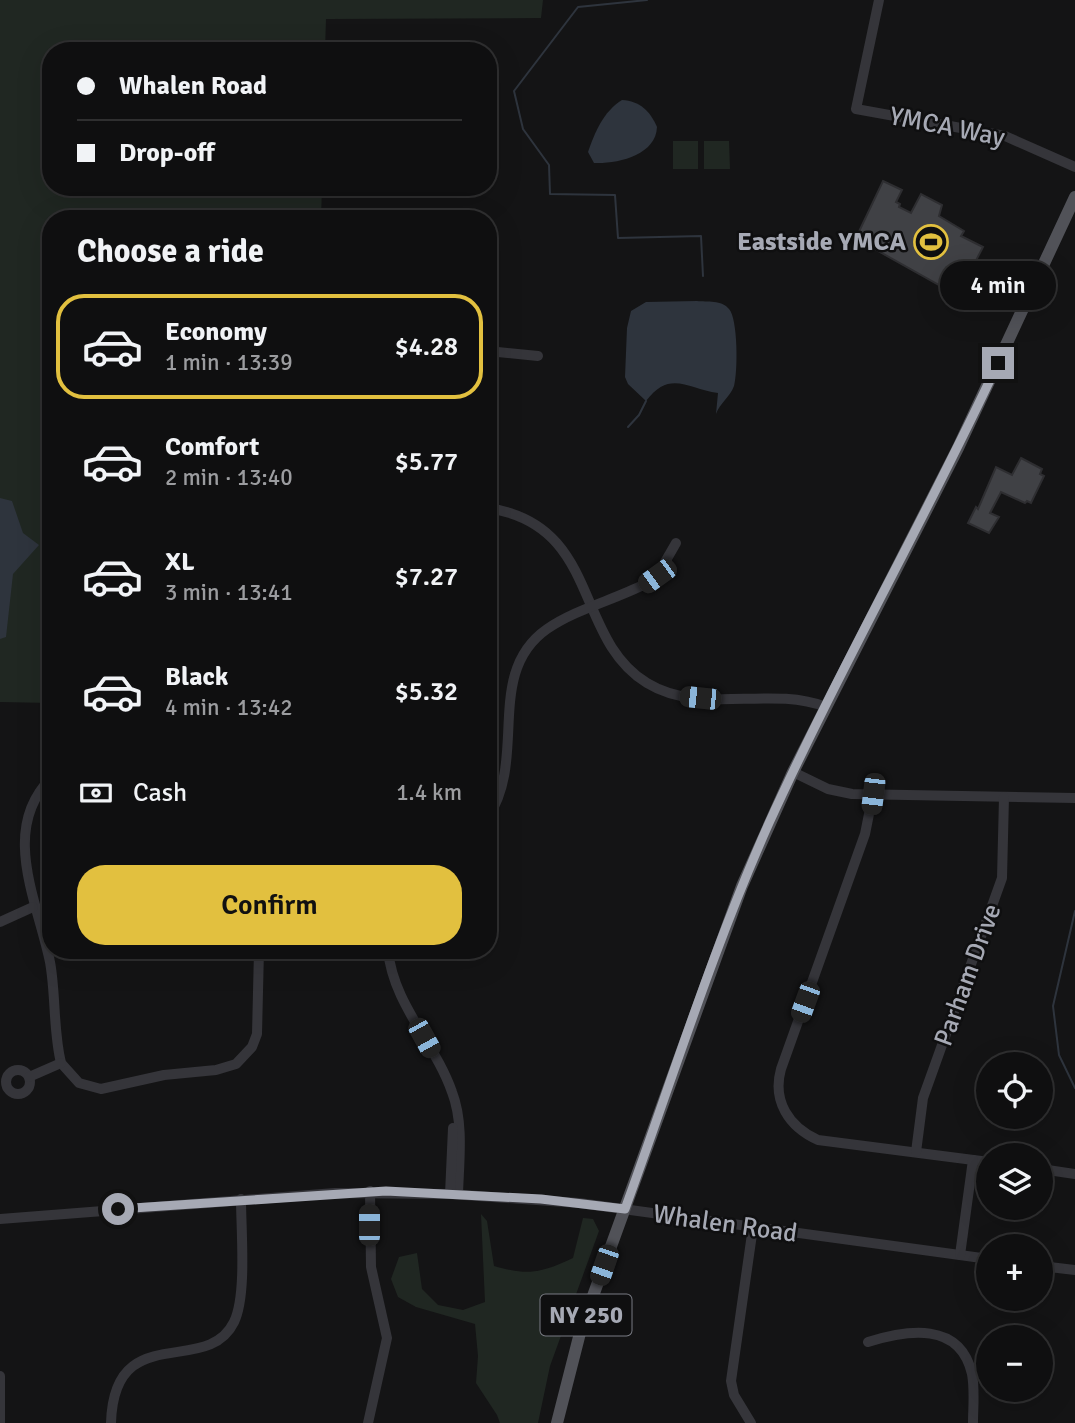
<!DOCTYPE html>
<html lang="en">
<head>
<meta charset="utf-8">
<style>
	:root { --surface:#0f0f10; --page:#1d1d1e; --text:#f1f3f6; --muted:#9b9c9f; --line:#2f2f30; --accent:#e2c03f }
	body { margin:0; font-family:Signika,sans-serif; background:var(--page); color:var(--text); height:100vh; display:flex; flex-direction:column; font-size:26px; white-space:nowrap }
	* { box-sizing:border-box; margin:0 }
	p { font-size:23px; color:var(--muted) }
	.icon { flex:none; width:38px; height:38px; fill:none; stroke:currentColor; stroke-width:2; stroke-linecap:round; stroke-linejoin:round }
	.map { position:relative; flex:1; overflow:hidden }
	.panel { position:absolute; left:42px; top:210px; width:455px; height:749px; display:flex; flex-direction:column; background:var(--surface); border-radius:28px; box-shadow:0 7px 28px #0002,0 0 0 2px var(--line) }
	.panel>* { flex:none }
	.hud { position:absolute; left:42px; top:42px; width:455px; height:154px; border-radius:28px; box-shadow:0 7px 28px #0002,0 0 0 2px var(--line); display:grid; align-content:center; height:154px; padding:0 35px; background:var(--surface) }
	.controls { position:absolute; left:976px; top:1052px; display:grid; gap:14px }
	.controls a { display:grid; place-items:center; width:77px; height:77px; border-radius:50%; background:var(--surface); box-shadow:0 7px 28px #0002,0 0 0 2px var(--line); font-size:35px }
	.end { position:absolute; width:32px; height:32px; margin:-16px; border:9px solid #a6a9b4; background:#111; box-shadow:0 0 0 4px #111 }
	.from { border-radius:50% }
	.bubble { position:absolute; height:49px; border-radius:24px; background:var(--surface); box-shadow:0 7px 28px #0002,0 0 0 2px var(--line); font-size:23px; font-weight:600; line-height:49px; text-align:center }
	.car { position:absolute; width:21px; height:42px; margin:-21px -10px; border-radius:9px; box-shadow:0 0 5px 2px #0007; background:linear-gradient(#222 24%,#8ab4d8 0 40%,#222 0 76%,#8ab4d8 0 86%,#222 0) }
	.hud b { display:flex; align-items:center; gap:24px; height:66px; font-size:26px }
	.hud b+b { border-top:2px solid var(--line) }
	.hud i { width:18px; height:18px; background:var(--text) }
	ul { padding:0; list-style:none }
	li { display:flex; align-items:center; gap:21px; height:105px; margin:0 14px 10px; padding:0 21px; border:4px solid transparent; border-radius:28px }
	li div { flex:1 }
	li b { display:block; font-size:26px }
	li em { font-style:normal; font-weight:600 }
	li.selected { border-color:var(--accent) }
	li>.icon { width:63px; height:63px; stroke-width:1.5 }
	h2 { padding:0 35px; font-size:32px; line-height:84px }
	.pay { display:flex; align-items:center; gap:18px; height:77px; padding:0 35px; font-size:26px }
	.pay p { margin-inline-start:auto }
	.action { display:flex; gap:14px; margin-top:auto; padding:14px 35px }
	.action a { flex:1; height:80px; border-radius:28px; background:var(--accent); color:#111; font-size:28px; font-weight:600; line-height:80px; text-align:center }
	.map>svg:first-child { display:block }
	.green { fill:#202722 }
	.water { fill:#2e343d }
	.lines { fill:none; stroke-linecap:round; stroke-linejoin:round }
	.stream { stroke:#2e343d; stroke-width:2 }
	.building { fill:#404145; stroke:#2e2e31; stroke-width:2 }
	.minor { stroke:#35353a; stroke-width:10 }
	.major { stroke:#515258; stroke-width:12 }
	.route { stroke:#a6a9b4; stroke-width:9 }
	.labels { text-anchor:middle; dominant-baseline:central; stroke-width:5; stroke-linejoin:round; paint-order:stroke }
	.shield { fill:#0f0f10; stroke:#797b83; stroke-width:2 }
	.shield-label { font-size:24px; font-weight:bold; fill:#a6a9b4 }
	.street-label { font-size:26px; fill:#a6a9b4; stroke:#0f0f10 }
	.poi-label { font-size:26px; font-weight:bold; fill:#a6a9b4; stroke:#0f0f10; text-anchor:end }
</style>
</head>
<body>
<div class="map">
<svg width="1075" height="1423" viewBox="0 0 1075 1423">
	<rect width="100%" height="100%" fill="#141415"/>
	<g class="green">
		<polygon points="0,0 543,0 541,18 326,19 325,51 51,51 51,187 322,187 321,219 51,219 51,703 0,702"/>
		<rect x="673" y="141" width="25" height="28"/>
		<polygon points="704,141 729,141 730,169 704,169"/>
		<path d="M 481,1214 L 487,1221 L 494,1266 C 528,1276 541,1273 573,1258 L 583,1218 L 593,1219 L 599,1231 L 550,1366 L 538,1423 L 500,1423 L 497,1415 L 476,1383 L 478,1356 L 475,1324 L 416,1307 L 398,1297 L 391,1279 L 399,1257 L 417,1253 L 422,1289 L 438,1305 L 463,1310 L 485,1302 Z"/>
	</g>
	<g class="water">
		<path d="M 622,100 C 640,101 650,111 657,127 C 656,155 618,164 594,163 L 588,152 C 595,132 603,112 622,100 Z"/>
		<path d="M 697,301 C 707,302 722,300 729,309 C 738,319 738,372 734,386 C 730,397 720,403 716,414 L 718,393 C 688,389 670,369 646,401 L 628,384 L 625,377 L 627,328 L 631,311 L 646,302 Z"/>
		<polygon points="0,498 12,501 23,533 39,545 13,574 6,637 0,639"/>
	</g>
	<g class="lines">
		<g class="stream">
			<polyline points="647,0 578,7 514,91 523,129 549,165 550,194 615,195 618,238 701,236 703,276"/>
			<polyline points="628,427 639,415 646,401"/>
			<polyline points="1075,911 1053,1006 1059,1055 1075,1088"/>
		</g>
	</g>
	<g class="building">
		<polygon points="883,181 902,190 896,202 900,204 899,207 911,213 921,194 942,205 939,216 964,231 961,236 983,247 969,274 958,268 949,284 941,280 939,285 871,247 869,250 854,242"/>
		<polygon points="1021,458 1042,469 1040,474 1044,476 1031,503 1027,501 1025,503 1001,492 990,513 999,517 989,533 968,523 976,507 978,509 996,467 1012,475"/>
	</g>
	<g class="lines">
		<g class="minor">
			<polyline points="879,0 856,109 1005,136 1075,167"/>
			<polyline points="488,351 538,356"/>
			<path d="M 488,508 C 601,525 573,638 647,683 C 701,716 769,685 826,707"/>
			<polyline points="793,772 828,789 852,794 1075,798"/>
			<path d="M 51,778 C 0,829 37,900 50,962 C 56,995 53,1030 61,1063 L 79,1083 L 101,1089 L 164,1075 L 216,1070 L 236,1064 L 252,1047 L 257,1034 L 259,950"/>
			<path d="M 873,794 L 865,834 L 781,1069 C 772,1101 789,1127 818,1140 L 989,1162"/>
			<path d="M 488,817 C 528,758 484,673 547,629 C 576,609 614,600 645,584 L 657,576 L 676,543"/>
			<polyline points="0,922 33,907"/>
			<path d="M 388,950 C 393,1004 435,1043 452,1092 C 464,1123 459,1161 458,1194"/>
			<circle cx="18" cy="1082" r="12"/>
			<polyline points="29,1077 61,1063"/>
			<polyline points="916,1152 923,1098 1002,878 1004,797"/>
			<polyline points="1041,1169 1075,1174"/>
			<polyline points="450,1194 453,1128"/>
			<polyline points="0,1219 335,1193 450,1194 579,1203 989,1259"/>
			<polyline points="960,1255 973,1160"/>
			<polyline points="1041,1266 1075,1270"/>
			<path d="M 868,1342 C 907,1330 960,1321 972,1374 C 975,1390 973,1407 973,1423"/>
			<polyline points="0,1376 0,1423"/>
			<path d="M 111,1423 C 114,1318 207,1378 234,1322 C 247,1295 241,1231 241,1199"/>
			<polyline points="368,1423 387,1338 371,1267 370,1191"/>
			<polyline points="751,1423 734,1395 731,1381 753,1227"/>
		</g>
		<polyline class="major" points="557,1423 581,1329 742,886 793,772 958,448 1075,197"/>
	</g>
	<g class="lines">
		<path class="route" d="M 118,1209 L 386,1191 L 541,1199 L 625,1209 C 672,1080 713,948 769,823 C 840,667 926,518 998,363"/>
	</g>
	<defs>
		<g id="stadium-ring" transform="scale(1.75)"><circle r="9.5" fill="#0f0f10" stroke="#e2c03f" stroke-width="1.5"/><path d="M0-5a6.5 5 0 1 0 0 10a6.5 5 0 1 0 0-10ZM-3.5-1.8h7v3.6h-7Z" fill="#e2c03f"/></g>
	</defs>
	<g fill-rule="evenodd">
		<use href="#stadium-ring" x="931" y="242"/>
	</g>
	<g class="labels">
		<rect class="shield" x="540.5" y="1294.5" width="91" height="41" rx="5"/>
		<g class="shield-label">
			<text x="586" y="1315">NY 250</text>
		</g>
		<g class="street-label">
			<text transform="translate(947 127) rotate(11)">YMCA Way</text>
			<text transform="translate(968 975) rotate(-70)">Parham Drive</text>
			<text transform="translate(725 1224) rotate(8)">Whalen Road</text>
		</g>
		<g class="poi-label">
			<text x="906" y="242">Eastside YMCA</text>
		</g>
	</g>
</svg>
<div class="controls">
<a><svg class="icon" aria-label="locate" viewBox="0 0 24 24"><circle cx="12" cy="12" r="6"/><path d="M12 2v4M12 18v4M2 12h4M18 12h4"/></svg></a>
<a><svg class="icon" aria-label="layers" viewBox="0 0 24 24"><path d="M12 4l9 5-9 5-9-5zM3 14l9 5 9-5"/></svg></a>
<a>+</a>
<a>−</a>
</div>
<i class="end from" style="left:118px;top:1209px"></i>
<i class="end" style="left:998px;top:363px"></i>
<div class="bubble" style="left:940px;top:261px;width:116px">4 min</div>
<i class="car" style="left:657px;top:576px;rotate:234deg"></i>
<i class="car" style="left:700px;top:698px;rotate:276deg"></i>
<i class="car" style="left:873px;top:794px;rotate:187deg"></i>
<i class="car" style="left:805px;top:1002px;rotate:200deg"></i>
<i class="car" style="left:424px;top:1038px;rotate:151deg"></i>
<i class="car" style="left:369px;top:1225px;rotate:0deg"></i>
<i class="car" style="left:604px;top:1265px;rotate:199deg"></i>
<div class="hud">
<b><i class="from"></i>Whalen Road</b>
<b><i></i>Drop-off</b>
</div>
<section class="panel">
<h2>Choose a ride</h2>
<ul>
<li class="selected"><svg class="icon" aria-label="car" viewBox="0 0 24 24"><path d="M5 17H2v-5l4-1 3-4h7l3 4 3 1v5h-3M9 17h6M6 11h13"/><circle cx="7" cy="17" r="2"/><circle cx="17" cy="17" r="2"/></svg><div><b>Economy</b><p>1 min · 13:39</p></div><em>$4.28</em></li>
<li><svg class="icon" aria-label="car" viewBox="0 0 24 24"><path d="M5 17H2v-5l4-1 3-4h7l3 4 3 1v5h-3M9 17h6M6 11h13"/><circle cx="7" cy="17" r="2"/><circle cx="17" cy="17" r="2"/></svg><div><b>Comfort</b><p>2 min · 13:40</p></div><em>$5.77</em></li>
<li><svg class="icon" aria-label="car" viewBox="0 0 24 24"><path d="M5 17H2v-5l4-1 3-4h7l3 4 3 1v5h-3M9 17h6M6 11h13"/><circle cx="7" cy="17" r="2"/><circle cx="17" cy="17" r="2"/></svg><div><b>XL</b><p>3 min · 13:41</p></div><em>$7.27</em></li>
<li><svg class="icon" aria-label="car" viewBox="0 0 24 24"><path d="M5 17H2v-5l4-1 3-4h7l3 4 3 1v5h-3M9 17h6M6 11h13"/><circle cx="7" cy="17" r="2"/><circle cx="17" cy="17" r="2"/></svg><div><b>Black</b><p>4 min · 13:42</p></div><em>$5.32</em></li>
</ul>
<div class="pay"><svg class="icon" aria-label="cash" viewBox="0 0 24 24"><path d="M3 7h18v10H3z"/><circle cx="12" cy="12" r="2"/></svg>Cash<p>1.4 km</p></div>
<div class="action"><a>Confirm</a></div>
</section>
</div>
</body>
</html>
